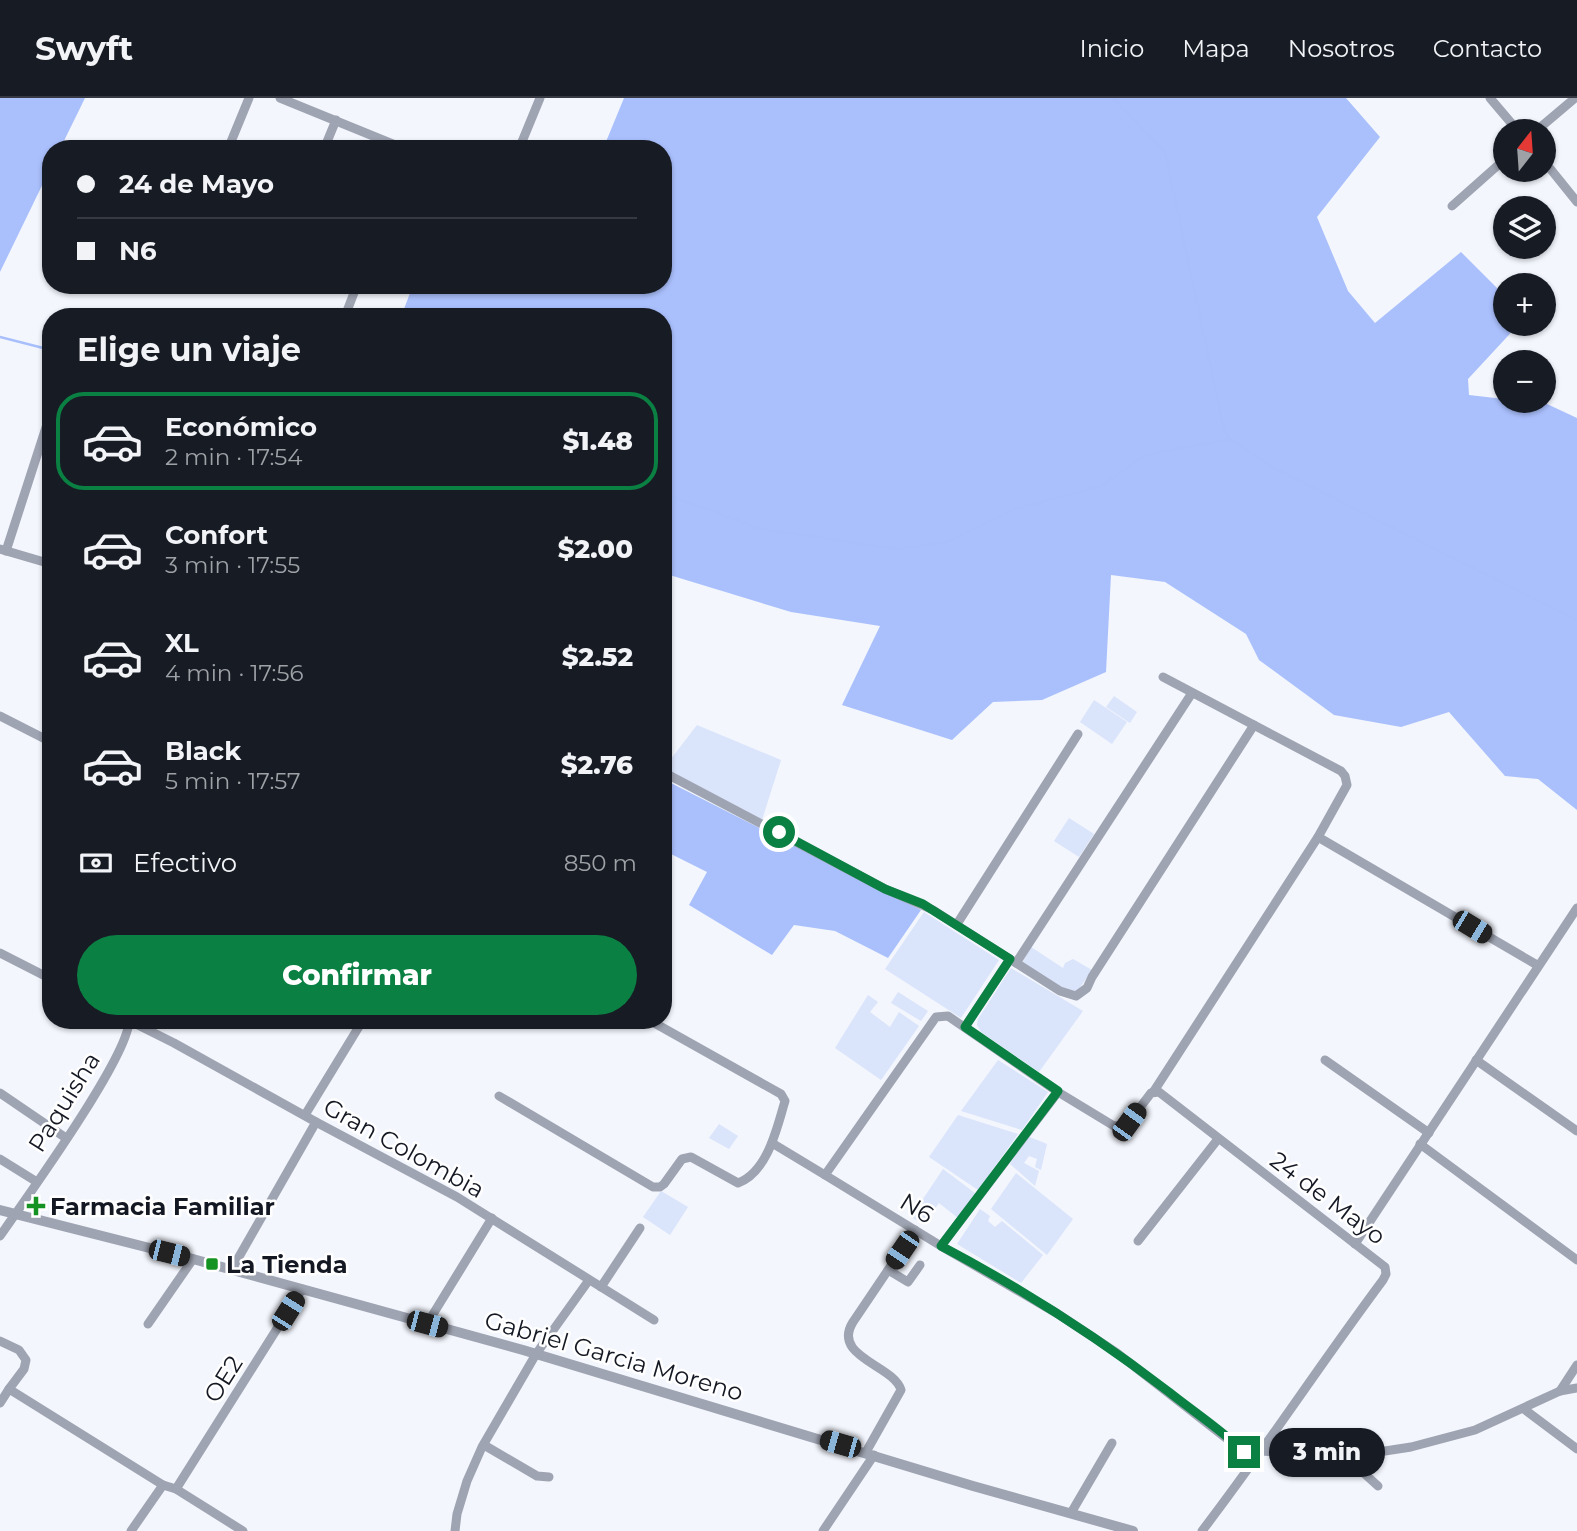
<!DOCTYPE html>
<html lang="es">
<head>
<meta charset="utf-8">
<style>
	:root { --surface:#171b24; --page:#20242c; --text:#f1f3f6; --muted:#9ea1a6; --line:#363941; --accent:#0b8043 }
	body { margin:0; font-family:Montserrat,sans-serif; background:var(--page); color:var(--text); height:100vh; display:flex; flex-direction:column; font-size:26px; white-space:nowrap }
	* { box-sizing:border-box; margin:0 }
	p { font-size:23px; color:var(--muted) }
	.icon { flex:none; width:38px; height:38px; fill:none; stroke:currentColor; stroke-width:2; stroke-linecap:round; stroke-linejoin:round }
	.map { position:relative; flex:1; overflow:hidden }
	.sheet { position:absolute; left:42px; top:210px; width:630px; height:721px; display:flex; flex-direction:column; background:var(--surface); border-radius:28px; box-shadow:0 2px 5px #0004 }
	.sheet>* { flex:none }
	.guide { position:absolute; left:42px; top:42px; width:630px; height:154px; border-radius:28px; box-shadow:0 2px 5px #0004; display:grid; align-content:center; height:154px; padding:0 35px; background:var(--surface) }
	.needle { width:46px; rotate:17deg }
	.fabs { position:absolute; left:1493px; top:21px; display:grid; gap:14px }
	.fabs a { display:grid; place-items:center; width:63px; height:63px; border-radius:50%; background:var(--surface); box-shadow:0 2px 5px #0004; font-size:35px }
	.end { position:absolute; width:32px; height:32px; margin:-16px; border:9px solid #0b8043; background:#fff; box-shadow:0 0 0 4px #fff }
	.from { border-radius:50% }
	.bubble { position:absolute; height:49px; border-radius:24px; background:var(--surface); box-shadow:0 2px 5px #0004; font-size:23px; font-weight:800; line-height:49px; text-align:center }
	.car { position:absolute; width:21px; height:42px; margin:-21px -10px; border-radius:9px; box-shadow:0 0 5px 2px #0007; background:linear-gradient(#222 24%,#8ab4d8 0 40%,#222 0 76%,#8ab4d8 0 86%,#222 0) }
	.guide b { display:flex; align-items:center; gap:24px; height:66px; font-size:26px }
	.guide b+b { border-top:2px solid var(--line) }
	.guide i { width:18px; height:18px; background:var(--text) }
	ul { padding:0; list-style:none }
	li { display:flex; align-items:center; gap:21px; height:98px; margin:0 14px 10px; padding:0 21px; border:4px solid transparent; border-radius:28px }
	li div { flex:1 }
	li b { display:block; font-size:26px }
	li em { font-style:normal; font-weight:800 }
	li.active { border-color:var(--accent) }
	li>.icon { width:63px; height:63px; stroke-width:1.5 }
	h2 { padding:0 35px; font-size:32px; line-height:84px }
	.pay { display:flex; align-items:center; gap:18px; height:77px; padding:0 35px; font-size:26px }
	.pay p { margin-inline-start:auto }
	.cta { display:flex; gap:14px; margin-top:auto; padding:14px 35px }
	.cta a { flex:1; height:80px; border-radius:42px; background:var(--accent); color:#fff; font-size:28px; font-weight:800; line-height:80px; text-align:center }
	header { display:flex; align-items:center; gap:42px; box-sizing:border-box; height:98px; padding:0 35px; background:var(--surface); border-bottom:2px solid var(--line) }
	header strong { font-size:33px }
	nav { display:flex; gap:38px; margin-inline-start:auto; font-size:24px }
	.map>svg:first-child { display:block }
	.green { fill:#dae4fb }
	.forest { fill:#aac0fd }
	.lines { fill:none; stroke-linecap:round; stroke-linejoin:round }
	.stream { stroke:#a8bffb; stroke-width:2.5 }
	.minor { stroke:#9fa4b2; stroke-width:9 }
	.tertiary { stroke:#9fa4b2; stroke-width:10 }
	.route { stroke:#0b8043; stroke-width:9 }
	.poi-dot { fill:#149323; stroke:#fff; stroke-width:2.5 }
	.labels { text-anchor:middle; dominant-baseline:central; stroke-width:5; stroke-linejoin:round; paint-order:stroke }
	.street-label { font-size:24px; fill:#141823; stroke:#fff }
	.poi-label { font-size:24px; font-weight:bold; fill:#141823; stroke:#fff; text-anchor:start }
</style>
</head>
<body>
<header>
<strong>Swyft</strong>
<nav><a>Inicio</a><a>Mapa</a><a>Nosotros</a><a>Contacto</a></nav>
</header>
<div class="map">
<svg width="1577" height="1433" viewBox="0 0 1577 1433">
	<rect width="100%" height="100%" fill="#f3f6fd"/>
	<g class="green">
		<polygon points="1114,598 1137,614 1130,625 1106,609"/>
		<polygon points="1094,602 1127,624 1112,646 1080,624"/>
		<polygon points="697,627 781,662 762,722 664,670"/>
		<polygon points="1069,720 1094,736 1079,759 1054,743"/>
		<polygon points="924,814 999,862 961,920 885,871"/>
		<polygon points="1031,849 1063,870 1065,865 1073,861 1092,872 1077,894 1060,889 1022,865"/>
		<polygon points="1011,870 1083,913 1039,974 981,934 977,927 978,921"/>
		<polygon points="898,894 928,913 921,923 891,905"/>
		<polygon points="868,897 878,904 870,914 890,929 899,914 919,928 881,982 835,950"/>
		<polygon points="998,962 1048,994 1022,1032 961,1013"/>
		<polygon points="958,1017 1018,1036 978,1092 929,1059"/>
		<polygon points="719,1026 738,1038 729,1051 709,1040"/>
		<polygon points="1027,1038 1047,1046 1041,1072 1035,1069 1037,1061 1029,1058 1024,1065 1039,1073 1035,1088 1010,1066"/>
		<polygon points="943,1071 975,1095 958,1120 939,1105 923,1126 911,1119"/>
		<polygon points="1016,1075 1073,1121 1047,1157 991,1111"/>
		<polygon points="661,1093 688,1109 670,1137 643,1119"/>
		<polygon points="980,1111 990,1118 988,1123 995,1129 1002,1123 1043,1157 1021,1185 957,1146"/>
	</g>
	<g class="forest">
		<polygon points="0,0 85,0 60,51 51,51 51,69 0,174"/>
		<polygon points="624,0 1346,0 1380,39 1317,119 1348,193 1375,225 1461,154 1505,198 1505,226 1519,226 1468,281 1469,297 1547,306 1577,320 1577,712 1538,681 1505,678 1449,614 1401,629 1334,617 1259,562 1246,536 1165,484 1111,477 1106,574 1042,602 993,604 952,642 842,607 880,528 791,514 663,475 663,219 401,219 413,187 663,187 663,51 603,51"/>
		<polygon points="663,681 921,812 888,860 835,833 794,827 772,857 689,807 707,774 663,752"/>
	</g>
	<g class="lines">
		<g class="stream">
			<polyline points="1113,0 1165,54 1224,332 1230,341 1272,369 1577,522"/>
			<polyline points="0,239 51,252"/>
			<polyline points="663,395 761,431 898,451 947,444 1015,411 1101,388 1145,357 1230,341"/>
		</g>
		<g class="minor">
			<polyline points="280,0 405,51"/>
			<polyline points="1490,0 1518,33"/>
			<polyline points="1536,33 1575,0"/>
			<polyline points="228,51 249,0"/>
			<polyline points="324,51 336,22"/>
			<polyline points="519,51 540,0"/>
			<polyline points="1544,63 1577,104"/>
			<polyline points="1452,108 1505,61"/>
			<polyline points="347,213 357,187"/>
			<polyline points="0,451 51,466"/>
			<polyline points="6,453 51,314"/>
			<polyline points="0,618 51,644"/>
			<polyline points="663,674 885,791 933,812 1060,893 1076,898 1087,890 1092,879 1254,627"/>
			<polyline points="1318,739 1537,867"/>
			<polyline points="957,826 1078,636"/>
			<polyline points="0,855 51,881"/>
			<polyline points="1016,865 1192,595"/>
			<polyline points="130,923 174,945 316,1024 457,1099 654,1222"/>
			<polyline points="965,929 1010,861"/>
			<polyline points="1325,962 1429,1035"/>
			<polyline points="1476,962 1577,1033"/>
			<polyline points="1154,993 1318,739 1347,687 1345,678 1341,673 1163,579"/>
			<polyline points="0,995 66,1040"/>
			<path d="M 499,998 L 653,1089 L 660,1089 L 664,1086 L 682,1061 L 691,1059 L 738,1085 C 768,1074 777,1029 785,1003 L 781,996 L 649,922"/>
			<polyline points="305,1017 363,922"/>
			<polyline points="772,1045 825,1077"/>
			<polyline points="1420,1046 1577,1162"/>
			<polyline points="0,1061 37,1084"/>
			<path d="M 0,1138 C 25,1102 130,957 129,922"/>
			<polyline points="1138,1143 1218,1041"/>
			<polyline points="1355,1146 1577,810"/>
			<polyline points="941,1148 1058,994"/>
			<polyline points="232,1171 316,1024"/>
			<polyline points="888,1172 908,1184 920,1167"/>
			<polyline points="601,1189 640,1130"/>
			<polyline points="148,1226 193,1161"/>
			<polyline points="427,1226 492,1120"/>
			<polyline points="0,1243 19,1252 26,1262 24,1271 9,1291 163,1387 176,1391 243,1433"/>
			<polyline points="1560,1293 1577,1267"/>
			<polyline points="0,1305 9,1291"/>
			<polyline points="1524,1311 1577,1351"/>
			<polyline points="484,1347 537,1378 549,1379"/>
			<polyline points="1261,1353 1346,1359 1411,1349 1475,1332 1560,1293 1577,1290"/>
			<path d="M 866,1354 L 901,1292 C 894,1267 831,1259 853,1224 L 915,1132"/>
			<polyline points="1346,1359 1378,1388"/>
			<polyline points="176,1391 302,1191"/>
			<polyline points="1071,1415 1112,1345"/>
			<polyline points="131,1433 163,1387"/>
			<polyline points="455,1433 457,1416 467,1383 482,1349 536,1256 589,1182"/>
			<polyline points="823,1433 874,1357"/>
			<path d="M 1202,1433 C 1265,1351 1321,1265 1383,1182 L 1386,1176 L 1385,1169 L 1159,994 L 1151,995 L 1129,1024 L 1124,1027 L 1114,1028 L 1058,994 L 948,918 L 936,919 L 825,1077 L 941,1148 L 1058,1216 L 1117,1255 L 1254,1362"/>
		</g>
		<polyline class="tertiary" points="0,1112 193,1161 523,1252 973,1388 1133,1433"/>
	</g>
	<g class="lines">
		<path class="route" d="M 779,734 L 885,791 L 923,806 L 1010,861 L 965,929 L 1058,993 L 941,1148 C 1021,1190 1097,1239 1169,1294 C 1194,1314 1222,1332 1244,1354"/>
	</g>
	<g class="poi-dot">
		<path d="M32.5 1097.5h7v7h7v7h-7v7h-7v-7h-7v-7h7z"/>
		<rect x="205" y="1159" width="14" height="14" rx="3.5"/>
	</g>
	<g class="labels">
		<g class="street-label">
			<text transform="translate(64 1004) rotate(-58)">Paquisha</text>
			<text transform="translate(404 1050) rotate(29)">Gran Colombia</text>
			<text transform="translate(1328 1100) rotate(37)">24 de Mayo</text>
			<text transform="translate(917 1110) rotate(32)">N6</text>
			<text transform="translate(614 1258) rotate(16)">Gabriel Garcia Moreno</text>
			<text transform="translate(223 1281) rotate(-58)">OE2</text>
		</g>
		<g class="poi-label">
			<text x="50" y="1108">Farmacia Familiar</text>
			<text x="226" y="1166">La Tienda</text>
		</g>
	</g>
</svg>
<div class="fabs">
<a><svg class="needle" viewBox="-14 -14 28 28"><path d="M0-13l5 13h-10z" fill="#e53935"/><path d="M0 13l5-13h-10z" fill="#9ea1a6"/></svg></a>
<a><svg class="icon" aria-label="layers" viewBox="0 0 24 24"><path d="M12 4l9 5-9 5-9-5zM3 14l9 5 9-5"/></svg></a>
<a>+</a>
<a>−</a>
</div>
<i class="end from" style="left:779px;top:734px"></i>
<i class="end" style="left:1244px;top:1354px"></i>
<div class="bubble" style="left:1269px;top:1330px;width:116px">3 min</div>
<i class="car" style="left:1472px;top:829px;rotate:121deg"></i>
<i class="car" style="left:1129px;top:1024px;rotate:36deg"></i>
<i class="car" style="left:902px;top:1152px;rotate:214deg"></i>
<i class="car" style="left:169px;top:1155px;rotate:104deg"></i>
<i class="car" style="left:288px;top:1213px;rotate:32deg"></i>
<i class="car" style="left:427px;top:1226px;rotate:105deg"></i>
<i class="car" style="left:840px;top:1346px;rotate:286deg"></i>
<div class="guide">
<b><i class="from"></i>24 de Mayo</b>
<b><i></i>N6</b>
</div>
<section class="sheet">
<h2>Elige un viaje</h2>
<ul>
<li class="active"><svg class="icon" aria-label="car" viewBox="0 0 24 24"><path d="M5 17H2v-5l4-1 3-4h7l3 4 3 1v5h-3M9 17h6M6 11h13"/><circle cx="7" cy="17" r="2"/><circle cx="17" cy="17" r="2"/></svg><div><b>Económico</b><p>2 min · 17:54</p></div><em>$1.48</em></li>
<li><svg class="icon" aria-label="car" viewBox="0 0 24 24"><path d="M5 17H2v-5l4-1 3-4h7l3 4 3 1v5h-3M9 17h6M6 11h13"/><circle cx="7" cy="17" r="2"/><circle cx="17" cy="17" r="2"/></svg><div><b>Confort</b><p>3 min · 17:55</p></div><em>$2.00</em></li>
<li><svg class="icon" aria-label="car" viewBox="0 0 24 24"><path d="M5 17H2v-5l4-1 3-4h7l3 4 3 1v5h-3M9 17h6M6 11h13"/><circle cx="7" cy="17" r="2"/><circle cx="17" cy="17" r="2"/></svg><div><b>XL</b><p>4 min · 17:56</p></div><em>$2.52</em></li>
<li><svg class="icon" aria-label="car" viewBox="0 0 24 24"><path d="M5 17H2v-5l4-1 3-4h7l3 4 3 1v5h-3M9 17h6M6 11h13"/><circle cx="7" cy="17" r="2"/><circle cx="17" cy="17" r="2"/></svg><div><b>Black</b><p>5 min · 17:57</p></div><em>$2.76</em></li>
</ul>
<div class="pay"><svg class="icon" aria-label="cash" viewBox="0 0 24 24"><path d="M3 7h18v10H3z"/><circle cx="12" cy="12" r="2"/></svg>Efectivo<p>850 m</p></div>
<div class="cta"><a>Confirmar</a></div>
</section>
</div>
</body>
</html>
